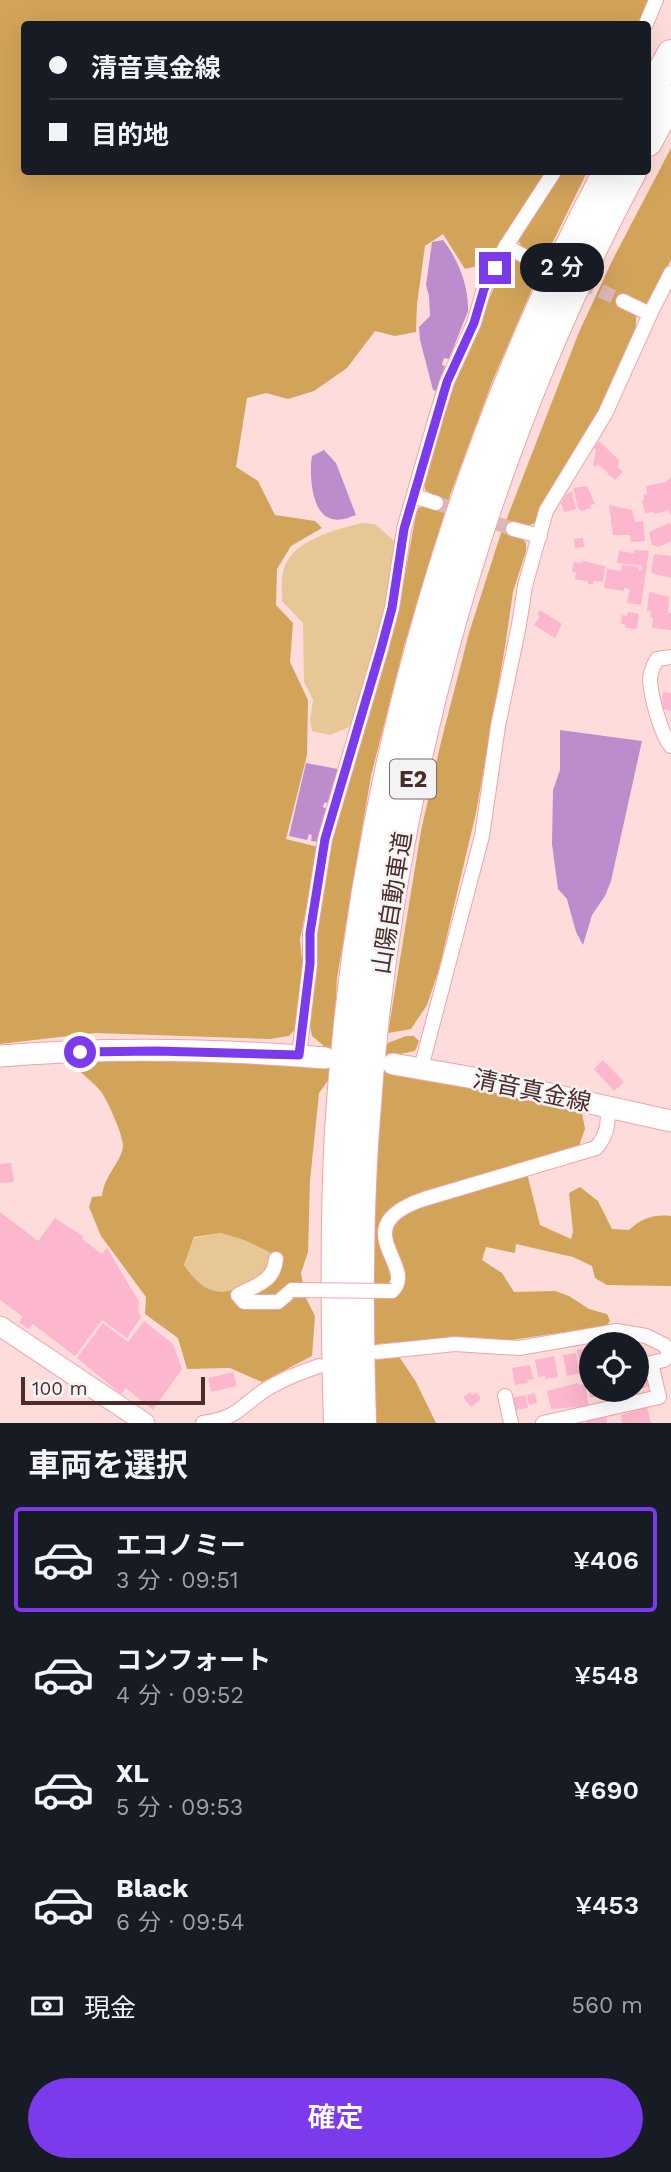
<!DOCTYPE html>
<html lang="ja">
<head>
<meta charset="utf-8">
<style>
	:root { --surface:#171b24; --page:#242831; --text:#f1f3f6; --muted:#9ea1a6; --line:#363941; --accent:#7c3aed }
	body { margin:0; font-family:"Work Sans","Noto Sans JP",sans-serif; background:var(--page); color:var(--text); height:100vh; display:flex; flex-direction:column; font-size:26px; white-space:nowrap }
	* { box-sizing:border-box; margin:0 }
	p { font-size:23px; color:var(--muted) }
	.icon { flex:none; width:38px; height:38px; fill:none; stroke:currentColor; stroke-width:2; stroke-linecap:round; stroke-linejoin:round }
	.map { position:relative; height:1423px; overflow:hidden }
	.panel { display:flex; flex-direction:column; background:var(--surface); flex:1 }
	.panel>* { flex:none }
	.hud { position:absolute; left:21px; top:21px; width:630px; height:154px; border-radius:7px; box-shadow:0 7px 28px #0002; display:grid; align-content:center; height:154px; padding:0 28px; background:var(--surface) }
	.buttons { position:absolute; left:579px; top:1332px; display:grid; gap:14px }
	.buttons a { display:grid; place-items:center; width:70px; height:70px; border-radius:50%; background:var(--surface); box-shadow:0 7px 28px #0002; font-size:35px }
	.scale { position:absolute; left:21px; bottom:18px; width:184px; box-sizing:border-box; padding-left:7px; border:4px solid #4c2b2c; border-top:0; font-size:19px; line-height:24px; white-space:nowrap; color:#4c2b2c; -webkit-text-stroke:5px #f3f3f3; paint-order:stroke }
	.end { position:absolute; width:32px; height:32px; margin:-16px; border:9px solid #7c3aed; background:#fff; box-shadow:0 0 0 4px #fff }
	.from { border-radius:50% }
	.bubble { position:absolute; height:49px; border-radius:24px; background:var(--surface); box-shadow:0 7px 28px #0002; font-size:23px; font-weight:600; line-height:49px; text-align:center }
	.hud b { display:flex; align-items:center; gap:24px; height:66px; font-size:26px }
	.hud b+b { border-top:2px solid var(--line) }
	.hud i { width:18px; height:18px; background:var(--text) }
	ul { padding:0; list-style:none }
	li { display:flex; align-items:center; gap:21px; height:105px; margin:0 14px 10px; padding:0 14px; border:4px solid transparent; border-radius:7px }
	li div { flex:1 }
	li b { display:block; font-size:26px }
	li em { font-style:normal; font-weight:600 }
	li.selected { border-color:var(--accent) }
	li>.icon { width:63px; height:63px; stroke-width:1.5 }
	h2 { padding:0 28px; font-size:32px; line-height:84px }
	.pay { display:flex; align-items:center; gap:18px; height:77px; padding:0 28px; font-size:26px }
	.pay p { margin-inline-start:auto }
	.button { display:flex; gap:14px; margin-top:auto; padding:14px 28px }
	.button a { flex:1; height:80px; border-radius:42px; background:var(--accent); color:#fff; font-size:28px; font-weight:600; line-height:80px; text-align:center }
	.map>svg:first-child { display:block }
	.green { fill:#e7c796 }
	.forest { fill:#d2a45a; fill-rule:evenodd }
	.water { fill:#bd8ccd }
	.building { fill:#fcb6cd }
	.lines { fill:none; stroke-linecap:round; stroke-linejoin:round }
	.minor-tunnel { stroke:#dbb9b9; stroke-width:14; stroke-dasharray:14 7; stroke-linecap:butt }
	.minor-casing { stroke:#f4a2a5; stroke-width:16 }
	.tertiary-casing { stroke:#f4a2a5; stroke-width:21 }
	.secondary-casing { stroke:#f4a2a5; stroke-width:23 }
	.motorway-casing { stroke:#f4a2a5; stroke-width:30 }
	.minor { stroke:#fff; stroke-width:14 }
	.tertiary { stroke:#fff; stroke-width:19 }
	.secondary { stroke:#fff; stroke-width:21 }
	.motorway { stroke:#fff; stroke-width:28 }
	.minor-bridge-casing { stroke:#f4a2a5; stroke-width:16; stroke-linecap:butt }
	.minor-bridge { stroke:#fff; stroke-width:14 }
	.route { stroke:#7c3aed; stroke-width:9 }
	.labels { text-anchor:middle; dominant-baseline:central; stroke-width:5; stroke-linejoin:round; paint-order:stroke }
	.shield { fill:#f3f3f3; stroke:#7e6768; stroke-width:2 }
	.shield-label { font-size:23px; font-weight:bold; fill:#4c2b2c }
	.street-label { font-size:24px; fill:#4c2b2c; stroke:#f3f3f3 }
</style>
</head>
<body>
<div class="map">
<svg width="671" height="1423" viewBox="0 0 671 1423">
	<rect width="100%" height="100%" fill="#ffdcdc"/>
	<g class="green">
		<path d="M 362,523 L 375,524 L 399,545 L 386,620 L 354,725 L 330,735 L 312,731 L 310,721 L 313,700 L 304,682 L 303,623 L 282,601 C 282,592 281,581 283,572 C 290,540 335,530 362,523 Z"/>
		<path d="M 221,1233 L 244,1240 L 273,1254 L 271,1270 C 233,1292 213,1307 184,1265 L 194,1238 Z"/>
	</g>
	<g class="forest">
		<polygon points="0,0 652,0 642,24 24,24 24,172 548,172 485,264 465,269 443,234 425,246 417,304 416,332 395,336 375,331 347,368 314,391 288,399 266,393 247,398 236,467 258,481 275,515 315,521 322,528 291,546 277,569 276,605 293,623 290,662 308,700 307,755 286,839 318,847 300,940 304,977 298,1026 289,1036 270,1039 95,1033 0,1044"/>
		<path d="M 671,148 L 671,260 L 646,305 L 629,308 L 636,316 C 640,353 577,445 557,480 C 551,492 546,510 539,519 C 535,524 530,525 524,526 L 522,538 L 526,543 L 526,551 L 513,592 L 505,647 L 476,813 L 439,969 L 427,1005 L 411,1029 L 388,1033 L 421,831 L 441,742 L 469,633 L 500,536 L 579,332 L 613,259 Z"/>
		<path d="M 561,172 L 587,172 L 547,254 L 492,382 L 450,495 L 404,646 L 371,776 L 337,978 L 332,1075 L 319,1093 L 310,1181 L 308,1252 L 301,1273 L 305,1296 L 315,1316 L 312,1356 L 262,1382 L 230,1368 L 187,1369 L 178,1338 L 145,1314 L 146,1297 L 101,1236 L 89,1207 L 92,1197 L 102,1196 C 104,1175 123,1160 123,1145 C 122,1133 109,1104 102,1093 C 93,1080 79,1075 73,1060 L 253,1059 L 323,1064 L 323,1045 L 312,1036 L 309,1021 L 316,927 L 331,844 L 403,585 L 417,509 L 439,498 L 425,490 L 424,481 L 450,393 L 505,261 L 515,258 L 522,247 L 519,242 L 518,234 ZM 221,1233 L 244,1240 L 273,1254 L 271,1270 C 233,1292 213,1307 184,1265 L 194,1237 Z"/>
		<path d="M 406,1036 L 414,1036 L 419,1041 L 415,1051 L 395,1055 L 392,1075 L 581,1107 L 585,1129 L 578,1149 L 525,1165 L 540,1225 L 571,1239 L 573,1232 L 569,1193 L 580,1187 L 598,1201 L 612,1229 L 629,1230 C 642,1218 654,1214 671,1216 L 671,1286 L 607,1285 L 595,1278 L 592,1266 L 573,1257 L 516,1244 L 515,1253 L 486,1247 L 482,1260 L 502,1273 L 514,1292 L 555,1291 L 569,1296 L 589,1309 L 607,1314 L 610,1321 L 606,1326 L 511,1340 L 450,1338 L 377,1344 L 378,1359 L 400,1358 L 416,1382 L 436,1423 L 374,1423 L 370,1311 L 380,1054 L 388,1043 Z"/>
	</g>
	<g class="water">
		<path d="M 443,240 C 458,259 469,287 468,311 L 449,359 L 444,358 L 442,365 L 445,366 L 437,391 L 433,390 L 420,340 L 419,327 L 430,316 L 429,296 L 426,285 L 432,242 Z"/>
		<path d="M 324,450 L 336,463 L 356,515 C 348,518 338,522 329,518 C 311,511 309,472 312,456 Z"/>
		<polygon points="560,730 642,741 611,881 605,896 592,915 583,945 576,932 567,899 558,889 552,844 553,790 560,770"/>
		<polygon points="306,763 338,769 330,802 324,803 323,807 327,809 319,842 311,841 312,835 309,834 307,840 289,836"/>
	</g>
	<g class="building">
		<polygon points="599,441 619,460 618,467 623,472 615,480 598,464 596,467 593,465 596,451 594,447"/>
		<polygon points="671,477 671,516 668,510 655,514 654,512 645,513 642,501 644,500 643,495 647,494 646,486 666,482"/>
		<polygon points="587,486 595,504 590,505 591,508 581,511 578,508 573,488"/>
		<polygon points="572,492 576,509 564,512 561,503 566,494"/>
		<polygon points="609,505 632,510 635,522 643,521 645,541 631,542 630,535 613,535"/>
		<polygon points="669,523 671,524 671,541 659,547 652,545 649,532"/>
		<polygon points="583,538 584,547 575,548 574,539"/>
		<polygon points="635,550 649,551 641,605 627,603 630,589 624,588 624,591 604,588 607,569 621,571 622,565 639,567 639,570 641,570 642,566 617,563 619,551 634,553"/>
		<polygon points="654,554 671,556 671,578 651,573"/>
		<polygon points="583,561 605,566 603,582 593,581 593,584 588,584 588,581 575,579 576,572 572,572 574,562 582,563"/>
		<polygon points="649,592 669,597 668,613 671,613 671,630 652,628 653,618 650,617 651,611 647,611"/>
		<polygon points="540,610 562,624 555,638 534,625 540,616 537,614"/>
		<polygon points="628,612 639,614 637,629 625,628 626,625 621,624 622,615 627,616"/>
		<polygon points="663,692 671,693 671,711 662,709"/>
		<polygon points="603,1060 624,1082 614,1091 594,1069"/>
		<polygon points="11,1163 14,1182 0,1183 0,1164"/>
		<polygon points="0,1212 38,1241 55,1218 84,1237 82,1239 102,1254 107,1248 139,1302 138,1312 141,1317 127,1338 102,1320 75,1356 33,1324 29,1329 19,1322 23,1317 0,1300"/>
		<polygon points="144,1321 173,1344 182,1369 153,1410 126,1388 121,1394 77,1358 103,1323 128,1342"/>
		<polygon points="592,1347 592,1367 587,1368 587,1364 580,1365 577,1350"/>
		<polygon points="576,1353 580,1373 567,1376 563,1355"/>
		<polygon points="554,1356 558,1377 545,1379 545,1376 538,1377 535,1360"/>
		<polygon points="530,1365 533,1379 527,1380 528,1383 515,1385 512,1368"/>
		<polygon points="644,1370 647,1372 650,1386 619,1395 617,1390 637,1390 637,1371"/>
		<polygon points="233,1372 237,1386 211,1392 208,1378"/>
		<polygon points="578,1383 579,1385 585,1384 589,1406 551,1409 547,1391"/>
		<polygon points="592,1386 592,1390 605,1390 606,1394 590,1398 588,1387"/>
		<polygon points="470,1392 473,1395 476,1392 481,1399 471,1407 463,1397"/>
		<polygon points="535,1393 537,1403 529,1405 527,1395"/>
		<polygon points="526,1395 528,1408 514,1410 511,1398"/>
		<polygon points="647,1407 651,1423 622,1423 621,1415"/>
		<polygon points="606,1416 607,1423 587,1423 586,1420"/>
	</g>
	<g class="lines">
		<g class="minor-tunnel">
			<polyline points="524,256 623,301"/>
			<polyline points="436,503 513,529"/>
		</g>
		<g class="minor-casing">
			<g id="minor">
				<polyline points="646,24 656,0"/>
				<polyline points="506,246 524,256"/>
				<polyline points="623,301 650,314"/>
				<polyline points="414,496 436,503"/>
				<polyline points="513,529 540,536"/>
				<path d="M 671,657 L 657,659 C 653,666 650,672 650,681 C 651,696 661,735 671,746"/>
				<polyline points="299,1055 310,964 310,933 325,839 381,649 392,608 404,529 437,414 447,382 474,323 484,289 506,246 554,172"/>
				<polyline points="421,1068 482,836 498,726 519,625 525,586 546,511 605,414 652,310 671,273"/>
				<path d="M 276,1259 C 274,1282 256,1285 238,1295 L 244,1302 L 278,1302 L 292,1290"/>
				<path d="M 392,1291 C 419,1266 342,1227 424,1199 L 596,1148 C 608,1134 608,1124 608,1107"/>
				<polyline points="377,1352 455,1344 519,1348 617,1331 646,1336 664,1345 671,1352"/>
				<polyline points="505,1396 511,1423"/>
				<path d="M 203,1423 C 237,1417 236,1411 262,1392 C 280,1380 299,1373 319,1366"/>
				<polyline points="543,1423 659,1397 651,1363 664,1360 671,1353"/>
			</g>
		</g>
		<g class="tertiary-casing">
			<polyline id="tertiary" points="0,1326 145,1423"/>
		</g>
		<g class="secondary-casing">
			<g id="secondary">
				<path d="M 0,1056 C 108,1047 218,1049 325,1058"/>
				<polyline points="393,1064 491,1081 671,1121"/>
			</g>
		</g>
		<g class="motorway-casing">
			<g id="motorway">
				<polyline points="648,97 671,54"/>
				<polyline points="648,142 671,99"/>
				<path d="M 338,1423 C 335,1325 334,1228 339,1130 C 359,801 452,463 607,172"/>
				<path d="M 362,1423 C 359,1325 358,1228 365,1130 C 387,796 475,467 632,172"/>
			</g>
		</g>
		<use href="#minor" class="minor"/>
		<use href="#tertiary" class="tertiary"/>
		<use href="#secondary" class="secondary"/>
		<use href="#motorway" class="motorway"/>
		<g class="minor-bridge-casing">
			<polyline id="minor-bridge" points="292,1290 392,1291"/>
		</g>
		<use href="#minor-bridge" class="minor-bridge"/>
	</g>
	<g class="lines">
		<polyline class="route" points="80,1052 156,1051 299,1055 310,964 310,933 325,839 381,649 392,608 404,529 447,382 474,323 484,289 495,268"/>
	</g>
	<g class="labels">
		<rect class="shield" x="390" y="759.5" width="46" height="39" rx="5"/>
		<g class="shield-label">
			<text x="413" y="779">E2</text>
		</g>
		<g class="street-label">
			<text transform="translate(392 903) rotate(-81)">山陽自動車道</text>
			<text transform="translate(532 1091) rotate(12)">清音真金線</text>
		</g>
	</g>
</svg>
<div class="buttons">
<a><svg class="icon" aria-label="locate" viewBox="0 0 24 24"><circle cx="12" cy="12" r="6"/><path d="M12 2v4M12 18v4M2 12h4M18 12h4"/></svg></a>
</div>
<div class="scale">100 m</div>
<i class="end from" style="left:80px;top:1052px"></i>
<i class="end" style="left:495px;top:268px"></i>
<div class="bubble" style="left:520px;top:243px;width:84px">2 分</div>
<div class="hud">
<b><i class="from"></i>清音真金線</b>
<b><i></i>目的地</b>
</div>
</div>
<section class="panel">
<h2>車両を選択</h2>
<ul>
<li class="selected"><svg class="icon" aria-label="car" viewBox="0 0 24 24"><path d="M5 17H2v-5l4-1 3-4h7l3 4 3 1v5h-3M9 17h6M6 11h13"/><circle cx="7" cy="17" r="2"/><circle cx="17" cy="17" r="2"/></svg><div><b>エコノミー</b><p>3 分 · 09:51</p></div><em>¥406</em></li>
<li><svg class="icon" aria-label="car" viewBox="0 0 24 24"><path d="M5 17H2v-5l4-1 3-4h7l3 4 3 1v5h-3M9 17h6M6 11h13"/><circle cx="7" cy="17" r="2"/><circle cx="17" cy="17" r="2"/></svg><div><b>コンフォート</b><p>4 分 · 09:52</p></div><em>¥548</em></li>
<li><svg class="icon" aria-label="car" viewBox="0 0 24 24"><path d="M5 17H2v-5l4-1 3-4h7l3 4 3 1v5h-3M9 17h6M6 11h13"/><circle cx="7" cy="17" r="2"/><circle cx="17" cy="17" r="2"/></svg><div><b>XL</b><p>5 分 · 09:53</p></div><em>¥690</em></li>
<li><svg class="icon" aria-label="car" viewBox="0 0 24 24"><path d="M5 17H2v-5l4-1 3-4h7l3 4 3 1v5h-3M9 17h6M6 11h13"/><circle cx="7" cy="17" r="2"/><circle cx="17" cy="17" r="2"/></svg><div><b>Black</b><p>6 分 · 09:54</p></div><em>¥453</em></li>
</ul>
<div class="pay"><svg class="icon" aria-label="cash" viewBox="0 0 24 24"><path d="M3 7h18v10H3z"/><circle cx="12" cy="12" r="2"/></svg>現金<p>560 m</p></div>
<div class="button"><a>確定</a></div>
</section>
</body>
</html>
